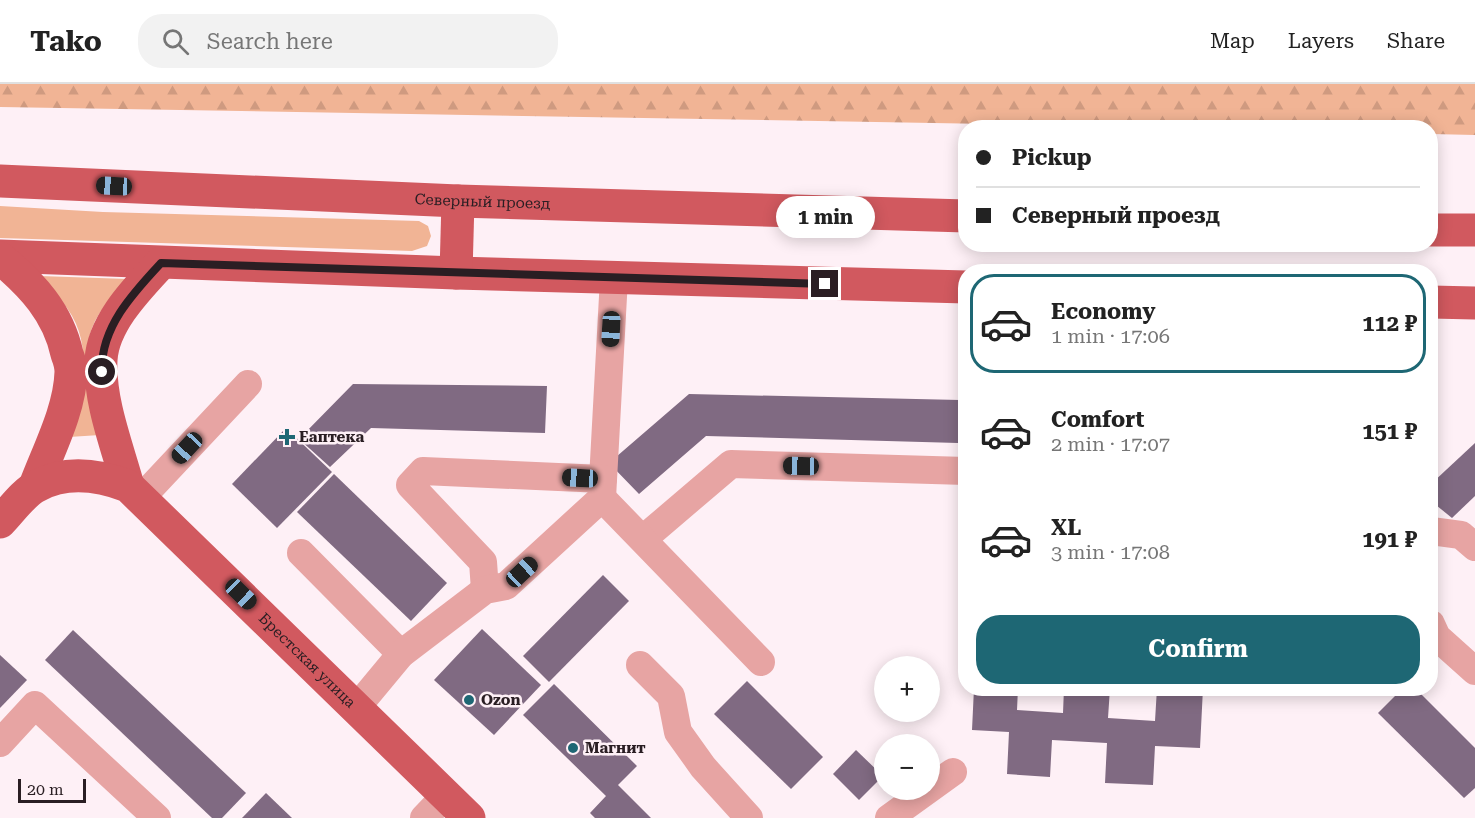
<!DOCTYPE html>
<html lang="en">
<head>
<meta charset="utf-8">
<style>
	:root { --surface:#fff; --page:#f2f2f2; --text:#222; --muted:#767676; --line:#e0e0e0; --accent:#1e6774 }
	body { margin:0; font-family:"Roboto Serif",serif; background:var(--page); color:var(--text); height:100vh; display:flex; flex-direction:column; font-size:22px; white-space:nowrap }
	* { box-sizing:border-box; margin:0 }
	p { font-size:20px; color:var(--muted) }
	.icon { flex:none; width:33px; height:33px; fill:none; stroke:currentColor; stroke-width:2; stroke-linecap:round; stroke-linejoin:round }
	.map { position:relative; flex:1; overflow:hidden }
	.drawer { position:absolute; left:958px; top:180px; width:480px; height:432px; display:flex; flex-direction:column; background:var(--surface); border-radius:24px; box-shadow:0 3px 15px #0003 }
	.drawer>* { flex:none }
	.top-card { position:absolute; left:958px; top:36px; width:480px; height:132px; border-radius:24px; box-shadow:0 3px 15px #0003; display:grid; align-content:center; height:132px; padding:0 18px; background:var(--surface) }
	.fabs { position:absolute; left:874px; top:572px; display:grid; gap:12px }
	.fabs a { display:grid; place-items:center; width:66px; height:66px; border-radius:50%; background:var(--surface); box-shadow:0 3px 15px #0003; font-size:30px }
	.scale { position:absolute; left:18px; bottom:15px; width:68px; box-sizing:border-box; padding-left:6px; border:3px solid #2a1e23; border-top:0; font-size:16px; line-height:21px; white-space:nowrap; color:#2a1e23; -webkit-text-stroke:4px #fef0f6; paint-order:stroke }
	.end { position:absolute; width:27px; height:27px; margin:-14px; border:8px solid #2a1e23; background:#fff; box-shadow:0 0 0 3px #fff }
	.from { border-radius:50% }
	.bubble { position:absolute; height:42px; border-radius:21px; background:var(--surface); box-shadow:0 3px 15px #0003; font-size:20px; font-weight:700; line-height:42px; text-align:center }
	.car { position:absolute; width:18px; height:36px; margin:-18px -9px; border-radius:8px; box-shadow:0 0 4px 2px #0007; background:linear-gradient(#222 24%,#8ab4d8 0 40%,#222 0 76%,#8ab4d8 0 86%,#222 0) }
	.top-card b { display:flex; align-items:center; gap:21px; height:57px; font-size:22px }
	.top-card b+b { border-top:2px solid var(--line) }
	.top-card i { width:15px; height:15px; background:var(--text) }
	ul { padding:10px 0 0; list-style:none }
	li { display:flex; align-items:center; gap:18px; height:99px; margin:0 12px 9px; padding:0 6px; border:3px solid transparent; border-radius:24px }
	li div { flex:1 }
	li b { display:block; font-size:22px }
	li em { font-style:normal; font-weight:700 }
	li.current { border-color:var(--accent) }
	li>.icon { width:54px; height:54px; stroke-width:1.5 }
	.button { display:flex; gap:12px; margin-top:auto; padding:12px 18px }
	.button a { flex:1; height:69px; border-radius:24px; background:var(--accent); color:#fff; font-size:24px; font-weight:700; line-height:69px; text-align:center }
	header { display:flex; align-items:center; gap:36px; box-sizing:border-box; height:84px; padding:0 30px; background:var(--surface); border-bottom:2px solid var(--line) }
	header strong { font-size:28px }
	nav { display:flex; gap:33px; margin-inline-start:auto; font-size:21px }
	.search { width:420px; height:54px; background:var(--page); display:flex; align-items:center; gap:15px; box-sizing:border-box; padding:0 21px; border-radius:24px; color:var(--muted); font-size:22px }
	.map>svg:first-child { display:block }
	.green { fill:#f1b495 }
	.forest { fill:url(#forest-firs) }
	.building { fill:#806a82 }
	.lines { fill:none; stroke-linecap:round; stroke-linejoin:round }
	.minor { stroke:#e7a4a3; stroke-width:28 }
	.major { stroke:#d1595f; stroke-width:33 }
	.route { stroke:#2a1e23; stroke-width:8 }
	.poi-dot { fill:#1e6774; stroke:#fef0f6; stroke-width:2 }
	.labels { text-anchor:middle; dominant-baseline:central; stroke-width:5; stroke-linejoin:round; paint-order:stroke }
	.street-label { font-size:15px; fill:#2a1e23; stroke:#fef0f6 }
	.poi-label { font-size:15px; font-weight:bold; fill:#2a1e23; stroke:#fef0f6; text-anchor:start }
</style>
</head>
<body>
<header>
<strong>Tako</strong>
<div class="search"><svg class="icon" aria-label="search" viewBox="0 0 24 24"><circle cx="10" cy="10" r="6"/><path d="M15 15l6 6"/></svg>Search here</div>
<nav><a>Map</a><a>Layers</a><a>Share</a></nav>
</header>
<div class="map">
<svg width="1475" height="734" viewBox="0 0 1475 734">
	<defs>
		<pattern id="forest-firs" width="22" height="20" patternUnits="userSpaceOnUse" patternTransform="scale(1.5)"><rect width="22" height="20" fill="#f1b495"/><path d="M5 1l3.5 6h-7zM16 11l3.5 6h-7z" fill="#cf9a80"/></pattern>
	</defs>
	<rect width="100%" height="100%" fill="#fef0f6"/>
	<g class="green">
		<polygon points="0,122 103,128 419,137 428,142 431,152 427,162 412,167 0,154"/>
		<path d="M 40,192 L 128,195 C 115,210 99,225 92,244 C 81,270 96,323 100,351 L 69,353 C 82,312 95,263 67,224 C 59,213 49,202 40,192 Z"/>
	</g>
	<polygon class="forest" points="0,0 1475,0 1475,51 1431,50 1431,44 1171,43 0,23"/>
	<g class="building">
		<polygon points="353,300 547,302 545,349 371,344 330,383 299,355"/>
		<polygon points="689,310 960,316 958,359 706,352 639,410 609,379"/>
		<polygon points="286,344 332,388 277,444 232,400"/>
		<polygon points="1475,359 1475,412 1452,434 1431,417 1431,400"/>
		<polygon points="334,390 447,499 411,537 297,428"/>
		<polygon points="603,491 629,517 549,598 523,572"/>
		<polygon points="482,545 541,601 494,651 434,596"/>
		<polygon points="73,546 246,709 222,734 212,734 45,576"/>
		<polygon points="0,571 27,596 0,624"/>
		<polygon points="747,597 823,673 791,705 714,630"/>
		<polygon points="554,600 637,682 618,701 651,734 595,734 590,729 606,712 523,631"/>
		<polygon points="974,604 1018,604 1017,626 1063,629 1064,604 1110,604 1108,634 1155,637 1157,604 1203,604 1200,664 1155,662 1153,701 1105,699 1107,659 1052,656 1050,693 1007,690 1009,648 972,646"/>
		<polygon points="1403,604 1415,604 1475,664 1475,704 1464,714 1378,629"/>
		<polygon points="856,666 883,692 859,716 833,690"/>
		<polygon points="266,709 292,734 242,734"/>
	</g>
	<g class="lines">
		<g class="minor">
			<polyline points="142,413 248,300"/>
			<polyline points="602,414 614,194"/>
			<polyline points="1431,447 1461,451 1475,463"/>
			<polyline points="643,455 731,380 966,387"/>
			<polyline points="301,469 401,570"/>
			<polyline points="485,506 483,478 410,401 423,387 603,395"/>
			<polyline points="1431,540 1437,553 1475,587"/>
			<polyline points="640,581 671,612 678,648 703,683 749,734"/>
			<polyline points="357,623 401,570 485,506 506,502 602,414 761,578"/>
			<polyline points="0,659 35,621 157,734"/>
			<polyline points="424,734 446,711"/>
			<polyline points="889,734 953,688"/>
		</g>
		<g class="major">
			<path id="s1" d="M 0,97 L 458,117 L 966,132"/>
			<polyline points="1431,146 1475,146"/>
			<polyline points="0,172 456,189 966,203"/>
			<path d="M 0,174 C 32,201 58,228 67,270 C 69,275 71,282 71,288 C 70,326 48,367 35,402"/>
			<polyline points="456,189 458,117"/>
			<polyline points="1431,218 1475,219"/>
			<path d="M 128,402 C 117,362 99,317 101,276 C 103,239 137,205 161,179"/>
			<path id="s2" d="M 0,438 C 11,427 23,409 37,402 C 66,386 99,391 128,402 L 469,734"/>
		</g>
	</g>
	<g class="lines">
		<path class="route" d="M 102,288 C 100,244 133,209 161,179 L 825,200"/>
	</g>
	<g class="poi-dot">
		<path d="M284 344h6v6h6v6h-6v6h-6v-6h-6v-6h6z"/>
		<circle cx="469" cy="616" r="6"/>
		<circle cx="573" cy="664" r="6"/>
	</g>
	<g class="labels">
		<g class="street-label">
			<text stroke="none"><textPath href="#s1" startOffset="483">Северный проезд</textPath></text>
			<text stroke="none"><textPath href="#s2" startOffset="396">Брестская улица</textPath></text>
		</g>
		<g class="poi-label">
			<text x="299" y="353">Еаптека</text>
			<text x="481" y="616">Ozon</text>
			<text x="585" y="664">Магнит</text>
		</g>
	</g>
</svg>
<div class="fabs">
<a>+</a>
<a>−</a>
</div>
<div class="scale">20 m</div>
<i class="end from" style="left:102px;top:288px"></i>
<i class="end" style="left:825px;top:200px"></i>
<div class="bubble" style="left:776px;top:112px;width:99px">1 min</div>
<i class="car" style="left:114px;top:102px;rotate:273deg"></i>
<i class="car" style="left:611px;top:245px;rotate:183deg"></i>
<i class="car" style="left:187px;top:364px;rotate:223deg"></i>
<i class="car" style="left:801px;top:382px;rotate:271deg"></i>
<i class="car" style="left:580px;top:394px;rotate:273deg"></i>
<i class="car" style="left:522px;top:488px;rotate:47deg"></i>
<i class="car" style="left:241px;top:510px;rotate:134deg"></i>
<div class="top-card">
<b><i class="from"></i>Pickup</b>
<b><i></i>Северный проезд</b>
</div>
<section class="drawer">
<ul>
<li class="current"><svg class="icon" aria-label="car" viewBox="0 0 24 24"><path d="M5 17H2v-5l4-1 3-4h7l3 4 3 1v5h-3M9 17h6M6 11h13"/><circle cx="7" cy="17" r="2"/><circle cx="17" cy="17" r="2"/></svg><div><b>Economy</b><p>1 min · 17:06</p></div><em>112 ₽</em></li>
<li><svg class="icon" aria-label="car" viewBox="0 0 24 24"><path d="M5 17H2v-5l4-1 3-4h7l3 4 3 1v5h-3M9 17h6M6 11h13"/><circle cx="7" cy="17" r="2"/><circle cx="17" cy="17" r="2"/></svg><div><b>Comfort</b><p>2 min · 17:07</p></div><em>151 ₽</em></li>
<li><svg class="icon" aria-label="car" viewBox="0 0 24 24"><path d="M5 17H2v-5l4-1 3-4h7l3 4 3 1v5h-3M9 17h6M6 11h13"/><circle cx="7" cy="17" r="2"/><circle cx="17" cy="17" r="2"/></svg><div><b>XL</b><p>3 min · 17:08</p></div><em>191 ₽</em></li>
</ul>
<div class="button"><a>Confirm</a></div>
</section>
</div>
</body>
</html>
